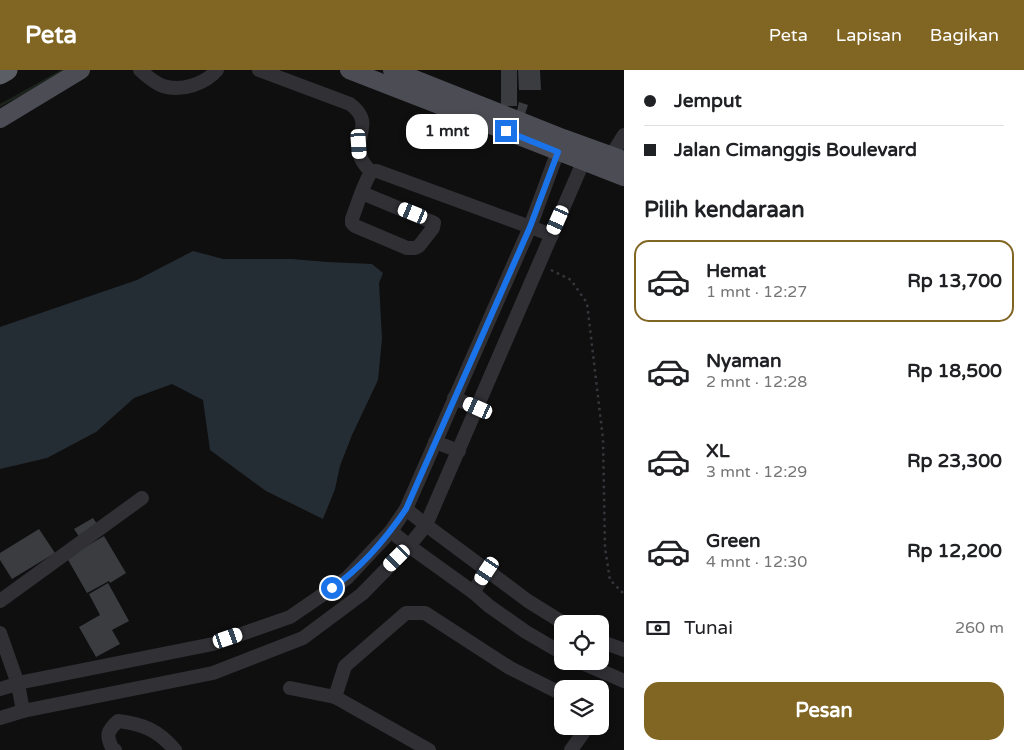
<!DOCTYPE html>
<html lang="id">
<head>
<meta charset="utf-8">
<style>
	:root { --surface:#fff; --page:#f6f6f6; --text:#202124; --muted:#757577; --line:#e0e0e0; --accent:#816522 }
	body { margin:0; font-family:"Varela Round",sans-serif; background:var(--page); color:var(--text); height:100vh; display:flex; flex-direction:column; font-size:19px; white-space:nowrap }
	* { box-sizing:border-box; margin:0 }
	p { font-size:16px; color:var(--muted) }
	.icon { flex:none; width:28px; height:28px; fill:none; stroke:currentColor; stroke-width:2; stroke-linecap:round; stroke-linejoin:round }
	.map { position:relative; flex:1; overflow:hidden }
	.side { display:flex; flex-direction:column; background:var(--surface); width:400px }
	.side>* { flex:none }
	.hud { display:grid; align-content:center; height:110px; padding:0 20px; background:var(--surface) }
	.controls { position:absolute; left:554px; top:545px; display:grid; gap:10px }
	.controls a { display:grid; place-items:center; width:55px; height:55px; border-radius:10px; background:var(--surface); box-shadow:0 2px 8px #0003; font-size:25px }
	.end { position:absolute; width:22px; height:22px; margin:-11px; border:6px solid #1a73e8; background:#fff; box-shadow:0 0 0 2px #fff }
	.from { border-radius:50% }
	.bubble { position:absolute; height:35px; border-radius:15px; background:var(--surface); box-shadow:0 2px 8px #0003; font-size:16px; font-weight:800; line-height:35px; text-align:center }
	.car { position:absolute; width:15px; height:30px; margin:-15px -8px; border-radius:6px; box-shadow:0 0 4px 1px #0007; background:linear-gradient(#fff 24%,#345 0 40%,#fff 0 76%,#345 0 86%,#fff 0) }
	.hud b { display:flex; align-items:center; gap:18px; height:48px; font-size:19px }
	.hud b+b { border-top:1px solid var(--line) }
	.hud i { width:12px; height:12px; background:var(--text) }
	ul { padding:0; list-style:none }
	li { display:flex; align-items:center; gap:15px; height:82px; margin:0 10px 8px; padding:0 10px; border:2px solid transparent; border-radius:15px }
	li div { flex:1 }
	li b { display:block; font-size:19px }
	li em { font-style:normal; font-weight:800 }
	li.selected { border-color:var(--accent) }
	li>.icon { width:45px; height:45px; stroke-width:1.5 }
	h2 { padding:0 20px; font-size:22px; line-height:60px }
	.pay { display:flex; align-items:center; gap:12px; height:55px; padding:0 20px; font-size:19px }
	.pay p { margin-inline-start:auto }
	.button { display:flex; gap:10px; margin-top:auto; padding:10px 20px }
	.button a { flex:1; height:58px; border-radius:15px; background:var(--accent); color:#fff; font-size:20px; font-weight:800; line-height:58px; text-align:center }
	header { display:flex; align-items:center; gap:30px; box-sizing:border-box; height:70px; padding:0 25px; background:var(--accent); color:#fff }
	header strong { font-size:24px }
	nav { display:flex; gap:28px; margin-inline-start:auto; font-size:18px }
	main { display:flex; flex:1; min-height:0 }
	.map>svg:first-child { display:block }
	.green { fill:#1b231c }
	.water { fill:#252d34 }
	.building { fill:#3b3c40 }
	.lines { fill:none; stroke-linecap:round; stroke-linejoin:round }
	.path { stroke:#36373c; stroke-width:2.5; stroke-dasharray:2.5 4; stroke-linecap:butt }
	.minor { stroke:#303035; stroke-width:14 }
	.major { stroke:#4c4d54; stroke-width:18 }
	.highway { stroke:#5c5e66; stroke-width:21 }
	.route { stroke:#1a73e8; stroke-width:6 }
</style>
</head>
<body>
<header>
<strong>Peta</strong>
<nav><a>Peta</a><a>Lapisan</a><a>Bagikan</a></nav>
</header>
<main>
<div class="map">
<svg width="624" height="680" viewBox="0 0 624 680">
	<rect width="100%" height="100%" fill="#0f0f10"/>
	<polygon class="green" points="61,0 69,0 0,37 0,34"/>
	<polygon class="water" points="193,181 223,189 292,189 327,192 372,194 383,203 379,213 382,269 378,310 352,365 340,396 335,419 323,449 266,421 210,380 203,330 172,314 134,328 96,362 47,388 0,399 0,257 137,210"/>
	<g class="building">
		<rect x="501" y="0" width="16" height="36"/>
		<polygon points="518,0 540,0 541,20 519,20"/>
		<polygon points="519,32 528,35 524,47 516,45"/>
		<polygon points="93,448 99,457 80,468 74,459"/>
		<polygon points="39,459 55,483 12,509 0,490 0,483"/>
		<polygon points="104,466 126,503 110,513 109,511 87,523 67,488"/>
		<polygon points="108,513 129,551 112,560 120,574 96,587 79,557 100,545 89,524"/>
	</g>
	<g class="lines">
		<polyline class="path" points="551,200 571,210 587,233 603,369 605,478 610,510 624,524"/>
		<g class="minor">
			<path d="M 140,0 C 147,6 154,13 163,16 C 181,22 205,14 217,0"/>
			<path d="M 259,0 L 350,34 C 374,52 355,64 360,85 C 361,92 367,97 371,102"/>
			<polyline points="611,86 624,65"/>
			<path d="M 362,123 L 432,152 L 434,153 L 433,158 L 419,176 L 415,178 L 407,178 L 355,156 L 352,153 L 352,149 C 357,136 364,111 372,101 L 377,101 L 552,165"/>
			<polyline points="454,328 478,338"/>
			<polyline points="435,372 459,381"/>
			<polyline points="406,439 426,455 528,531 565,554"/>
			<polyline points="391,461 409,476 473,522 489,536 526,562 562,583"/>
			<polyline points="473,522 487,501"/>
			<polyline points="0,531 142,428"/>
			<polyline points="0,563 18,614 23,641"/>
			<polyline points="600,571 624,580"/>
			<polyline points="578,591 624,611"/>
			<polyline points="290,618 335,627 429,680"/>
			<polyline points="0,619 23,612 213,574 290,547 347,508 391,461 406,439 530,157 561,73"/>
			<polyline points="335,627 345,596 406,543 425,543 510,598 562,624"/>
			<polyline points="0,648 23,641 213,603 303,568 362,524 409,476 426,455 587,83"/>
			<path d="M 115,680 L 112,678 C 106,665 107,661 118,651 C 143,654 158,660 175,680"/>
			<polyline points="571,680 588,656"/>
		</g>
		<g class="major">
			<polyline points="349,0 624,107"/>
			<polyline points="392,0 563,68 624,90"/>
			<polyline points="0,49 81,0"/>
		</g>
		<polyline class="highway" points="0,4 7,0"/>
	</g>
	<g class="lines">
		<path class="route" d="M 332,518 C 361,498 387,467 406,439 L 530,157 L 558,82 L 506,61"/>
	</g>
</svg>
<div class="controls">
<a><svg class="icon" aria-label="locate" viewBox="0 0 24 24"><circle cx="12" cy="12" r="6"/><path d="M12 2v4M12 18v4M2 12h4M18 12h4"/></svg></a>
<a><svg class="icon" aria-label="layers" viewBox="0 0 24 24"><path d="M12 4l9 5-9 5-9-5zM3 14l9 5 9-5"/></svg></a>
</div>
<i class="end from" style="left:332px;top:518px"></i>
<i class="end" style="left:506px;top:61px"></i>
<div class="bubble" style="left:406px;top:44px;width:82px">1 mnt</div>
<i class="car" style="left:359px;top:74px;rotate:176deg"></i>
<i class="car" style="left:413px;top:143px;rotate:292deg"></i>
<i class="car" style="left:558px;top:150px;rotate:204deg"></i>
<i class="car" style="left:478px;top:338px;rotate:294deg"></i>
<i class="car" style="left:397px;top:488px;rotate:225deg"></i>
<i class="car" style="left:487px;top:501px;rotate:214deg"></i>
<i class="car" style="left:228px;top:568px;rotate:71deg"></i>
</div>
<section class="side">
<div class="hud">
<b><i class="from"></i>Jemput</b>
<b><i></i>Jalan Cimanggis Boulevard</b>
</div>
<h2>Pilih kendaraan</h2>
<ul>
<li class="selected"><svg class="icon" aria-label="car" viewBox="0 0 24 24"><path d="M5 17H2v-5l4-1 3-4h7l3 4 3 1v5h-3M9 17h6M6 11h13"/><circle cx="7" cy="17" r="2"/><circle cx="17" cy="17" r="2"/></svg><div><b>Hemat</b><p>1 mnt · 12:27</p></div><em>Rp 13,700</em></li>
<li><svg class="icon" aria-label="car" viewBox="0 0 24 24"><path d="M5 17H2v-5l4-1 3-4h7l3 4 3 1v5h-3M9 17h6M6 11h13"/><circle cx="7" cy="17" r="2"/><circle cx="17" cy="17" r="2"/></svg><div><b>Nyaman</b><p>2 mnt · 12:28</p></div><em>Rp 18,500</em></li>
<li><svg class="icon" aria-label="car" viewBox="0 0 24 24"><path d="M5 17H2v-5l4-1 3-4h7l3 4 3 1v5h-3M9 17h6M6 11h13"/><circle cx="7" cy="17" r="2"/><circle cx="17" cy="17" r="2"/></svg><div><b>XL</b><p>3 mnt · 12:29</p></div><em>Rp 23,300</em></li>
<li><svg class="icon" aria-label="car" viewBox="0 0 24 24"><path d="M5 17H2v-5l4-1 3-4h7l3 4 3 1v5h-3M9 17h6M6 11h13"/><circle cx="7" cy="17" r="2"/><circle cx="17" cy="17" r="2"/></svg><div><b>Green</b><p>4 mnt · 12:30</p></div><em>Rp 12,200</em></li>
</ul>
<div class="pay"><svg class="icon" aria-label="cash" viewBox="0 0 24 24"><path d="M3 7h18v10H3z"/><circle cx="12" cy="12" r="2"/></svg>Tunai<p>260 m</p></div>
<div class="button"><a>Pesan</a></div>
</section>
</main>
</body>
</html>
